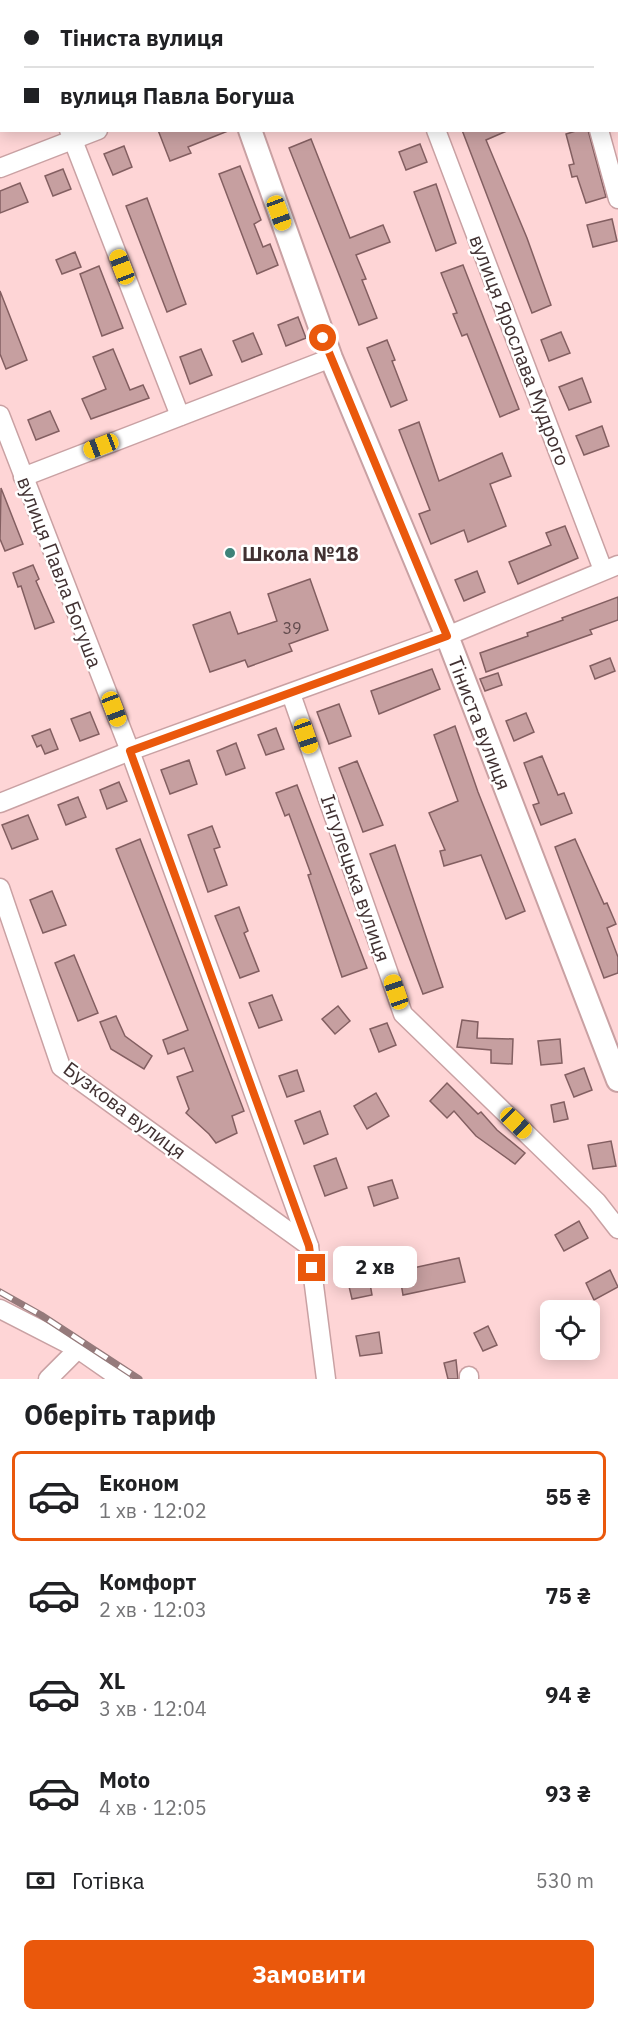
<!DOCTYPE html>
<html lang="uk">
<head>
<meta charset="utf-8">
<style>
	:root { --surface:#fff; --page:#f2f2f2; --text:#202124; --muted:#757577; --line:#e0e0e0; --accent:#ea580c }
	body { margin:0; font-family:"IBM Plex Sans",sans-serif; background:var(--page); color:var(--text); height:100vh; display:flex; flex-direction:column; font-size:22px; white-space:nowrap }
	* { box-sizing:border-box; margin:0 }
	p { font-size:20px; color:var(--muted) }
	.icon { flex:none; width:33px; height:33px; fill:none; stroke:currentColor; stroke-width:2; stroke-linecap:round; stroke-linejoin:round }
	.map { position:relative; height:1379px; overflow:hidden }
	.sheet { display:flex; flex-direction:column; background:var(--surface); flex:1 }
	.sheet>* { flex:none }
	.banner { position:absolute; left:0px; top:0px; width:618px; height:132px; box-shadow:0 3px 15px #0003; display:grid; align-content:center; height:132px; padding:0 24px; background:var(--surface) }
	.controls { position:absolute; left:540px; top:1300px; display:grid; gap:12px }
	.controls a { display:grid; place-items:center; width:60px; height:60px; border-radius:9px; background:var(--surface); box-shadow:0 3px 15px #0003; font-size:30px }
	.end { position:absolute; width:27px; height:27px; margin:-14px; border:8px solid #ea580c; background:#fff; box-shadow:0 0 0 3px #fff }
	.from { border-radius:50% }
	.bubble { position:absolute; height:42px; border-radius:9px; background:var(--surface); box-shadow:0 3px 15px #0003; font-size:20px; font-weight:800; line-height:42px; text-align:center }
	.car { position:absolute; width:18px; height:36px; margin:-18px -9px; border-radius:8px; box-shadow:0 0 4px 2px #0007; background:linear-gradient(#f5c518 24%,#345 0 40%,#f5c518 0 76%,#345 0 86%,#f5c518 0) }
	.banner b { display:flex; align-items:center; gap:21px; height:57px; font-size:22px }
	.banner b+b { border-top:2px solid var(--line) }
	.banner i { width:15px; height:15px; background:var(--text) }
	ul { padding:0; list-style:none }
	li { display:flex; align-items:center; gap:18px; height:90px; margin:0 12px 9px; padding:0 12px; border:3px solid transparent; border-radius:9px }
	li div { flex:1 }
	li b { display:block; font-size:22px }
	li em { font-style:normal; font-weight:800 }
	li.selected { border-color:var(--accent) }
	li>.icon { width:54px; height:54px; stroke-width:1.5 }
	h2 { padding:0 24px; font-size:27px; line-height:72px }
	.pay { display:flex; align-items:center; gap:15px; height:66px; padding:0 24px; font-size:22px }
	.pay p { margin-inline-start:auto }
	.cta { display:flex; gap:12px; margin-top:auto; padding:12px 24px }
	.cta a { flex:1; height:69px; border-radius:9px; background:var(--accent); color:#fff; font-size:24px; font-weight:800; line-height:69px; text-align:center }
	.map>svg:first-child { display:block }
	.building { fill:#c69fa0; stroke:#835f61; stroke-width:1.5 }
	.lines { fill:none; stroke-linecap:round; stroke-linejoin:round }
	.minor-casing { stroke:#c9a1a3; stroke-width:21 }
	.tertiary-casing { stroke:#c9a1a3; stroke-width:26 }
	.minor { stroke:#fff; stroke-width:18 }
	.tertiary { stroke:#fff; stroke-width:22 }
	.rail-casing { stroke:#957a7b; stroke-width:7 }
	.rail { stroke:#fff; stroke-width:4.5; stroke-dasharray:14; stroke-linecap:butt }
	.route { stroke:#ea580c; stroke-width:8 }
	.poi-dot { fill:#3e8379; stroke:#fff; stroke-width:2 }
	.labels { text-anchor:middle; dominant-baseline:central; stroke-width:5; stroke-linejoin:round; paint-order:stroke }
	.number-label { font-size:16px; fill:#624c4e }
	.street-label { font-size:20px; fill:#413132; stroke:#fff }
	.poi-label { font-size:20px; font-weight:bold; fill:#413132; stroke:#fff; text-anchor:start }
</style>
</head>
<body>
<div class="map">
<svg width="618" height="1379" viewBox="0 0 618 1379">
	<rect width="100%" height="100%" fill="#fed5d6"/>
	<g class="building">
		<polygon points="158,130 227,130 228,131 188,147 191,153 170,161"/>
		<polygon points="462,130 509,130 486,140 527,238 551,305 532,313"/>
		<polygon points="579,130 588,130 606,197 586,203 577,176 572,177 569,165 574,164 566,134"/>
		<polygon points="311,139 350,238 383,225 390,242 356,255 366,279 362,280 377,318 359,325 289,148"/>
		<polygon points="420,144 427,162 406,170 399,152"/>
		<polygon points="124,146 132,167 113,175 104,154"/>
		<polygon points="240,166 261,220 254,224 263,247 270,244 278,265 257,274 219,174"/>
		<polygon points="63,169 71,189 53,196 45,176"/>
		<polygon points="20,183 28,202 0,213 0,191"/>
		<polygon points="436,184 456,243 436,251 414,192"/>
		<polygon points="147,198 186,304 167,312 126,206"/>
		<polygon points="612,219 617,241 593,247 587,225"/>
		<polygon points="75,252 81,267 62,274 56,260"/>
		<polygon points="463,265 519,409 500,417 467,334 462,336 453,314 457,313 441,273"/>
		<polygon points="99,266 123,328 102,336 80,274"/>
		<polygon points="0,291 27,360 6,369 0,354"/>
		<polygon points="298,317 306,338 286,346 278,325"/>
		<polygon points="561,332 570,353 549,361 541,340"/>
		<polygon points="253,333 262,354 242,362 233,341"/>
		<polygon points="387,340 395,360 392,361 407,400 391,407 367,348"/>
		<polygon points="113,349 130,390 143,385 149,398 91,419 82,399 106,389 93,357"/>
		<polygon points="201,349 212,375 190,384 180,357"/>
		<polygon points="582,378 591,402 569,410 559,387"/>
		<polygon points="50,411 59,431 36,440 28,420"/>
		<polygon points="419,422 439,481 502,453 511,476 490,484 506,526 468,542 464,530 431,544 419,514 430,510 399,430"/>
		<polygon points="602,426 609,446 584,455 576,436"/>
		<polygon points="1,488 23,544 5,551 0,539"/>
		<polygon points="565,526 578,558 518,584 509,562 551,545 546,533"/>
		<polygon points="33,565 39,579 36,581 54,622 35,629 21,586 18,587 13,573"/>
		<polygon points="477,571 485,592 464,601 455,580"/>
		<polygon points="310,579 328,630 289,644 292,651 248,667 245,660 210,672 193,625 230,612 238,634 277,621 268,594"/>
		<polygon points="618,597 618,620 590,630 592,634 486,672 480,653 528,636 527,633 563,620 562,618"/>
		<polygon points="610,658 615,671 595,679 590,666"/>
		<polygon points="432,669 440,689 379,714 371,691"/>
		<polygon points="498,673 502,685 485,691 480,679"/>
		<polygon points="339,704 351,736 329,744 317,712"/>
		<polygon points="90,712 99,734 80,741 71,719"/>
		<polygon points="526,713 534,732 514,741 506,721"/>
		<polygon points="455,726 478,792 525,911 506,919 481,855 444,866 440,851 445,850 429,813 458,801 434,735"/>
		<polygon points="276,728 284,749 266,755 258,735"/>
		<polygon points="50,729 58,749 45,754 41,745 37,747 32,736"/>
		<polygon points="236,743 245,768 226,775 217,751"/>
		<polygon points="542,756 558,795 564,793 572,813 541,825 533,805 539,803 524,763"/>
		<polygon points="189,760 197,784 170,794 161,770"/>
		<polygon points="357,761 383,825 363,832 339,768"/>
		<polygon points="119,782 127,801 107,809 100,790"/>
		<polygon points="297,785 367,968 342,977 308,875 311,874 289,814 285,816 276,793"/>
		<polygon points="78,797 86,817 66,825 58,805"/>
		<polygon points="28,815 38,839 12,849 2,825"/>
		<polygon points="212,826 220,847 214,849 227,885 208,892 188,835"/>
		<polygon points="140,839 244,1111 232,1116 237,1133 216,1143 209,1134 186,1113 189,1109 177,1077 193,1071 184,1048 168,1054 163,1040 188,1030 116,849"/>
		<polygon points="575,839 604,904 607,903 616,924 607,928 618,957 618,973 604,978 555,847"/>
		<polygon points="395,845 443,987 423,994 370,854"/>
		<polygon points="52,891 66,925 43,933 30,900"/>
		<polygon points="239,907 248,931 244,933 259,971 240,978 215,916"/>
		<polygon points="74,955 98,1013 78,1021 55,963"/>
		<polygon points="272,995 282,1020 259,1028 249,1003"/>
		<polygon points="338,1006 350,1021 335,1034 322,1019"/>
		<polygon points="116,1016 125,1036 152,1056 144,1069 111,1049 100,1022"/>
		<polygon points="462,1020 478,1022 477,1038 513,1039 512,1064 491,1063 491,1050 457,1047"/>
		<polygon points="387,1023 396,1045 379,1052 370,1029"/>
		<polygon points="560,1039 562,1063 541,1065 538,1041"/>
		<polygon points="584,1068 592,1090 574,1097 565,1075"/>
		<polygon points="297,1070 304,1091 287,1097 279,1076"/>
		<polygon points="447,1083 478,1114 481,1112 497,1130 525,1153 515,1164 476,1136 454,1111 447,1118 430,1101"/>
		<polygon points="376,1093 389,1116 367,1129 354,1106"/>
		<polygon points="564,1102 568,1119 554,1122 551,1105"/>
		<polygon points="320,1111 328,1134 304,1144 295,1121"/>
		<polygon points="611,1141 616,1166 593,1169 588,1145"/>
		<polygon points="336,1158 347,1188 325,1196 314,1166"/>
		<polygon points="392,1180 398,1198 374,1206 368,1187"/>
		<polygon points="579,1221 588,1238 564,1251 555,1235"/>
		<polygon points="459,1258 465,1282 403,1295 399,1271"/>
		<polygon points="610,1270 618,1287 594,1300 586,1283"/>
		<polygon points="369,1278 372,1295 352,1299 348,1282"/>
		<polygon points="488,1326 497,1345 483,1351 474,1333"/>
		<polygon points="379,1332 382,1353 360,1356 356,1336"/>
		<polygon points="456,1360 458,1379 448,1379 444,1363"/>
	</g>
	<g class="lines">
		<g class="minor-casing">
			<g id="minor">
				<polyline points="18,0 19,2"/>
				<polyline points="387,0 387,2"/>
				<polyline points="562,0 562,2"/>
				<polyline points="437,2 441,0"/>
				<polyline points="69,130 180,416"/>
				<polyline points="436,130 603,570"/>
				<polyline points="599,130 618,199"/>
				<polyline points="0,168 98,130"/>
				<polyline points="0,415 130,751 309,1246 326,1379"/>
				<polyline points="23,477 331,358"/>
				<polyline points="291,694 403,1014 597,1202 618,1229"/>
				<polyline points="0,803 130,751 447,636 618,565"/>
				<polyline points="0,888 61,1067 309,1246"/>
				<polyline points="0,1309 78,1349 121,1379"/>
				<polyline points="469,1376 469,1379"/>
				<polyline points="48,1379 78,1349"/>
			</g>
		</g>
		<g class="tertiary-casing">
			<g id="tertiary">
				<polyline points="199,0 200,2"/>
				<polyline points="250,130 331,358 447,636 618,1080"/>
			</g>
		</g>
		<use href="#minor" class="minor"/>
		<use href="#tertiary" class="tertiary"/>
		<g class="rail-casing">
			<polyline id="rail" points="0,1292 41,1315 139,1379"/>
		</g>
		<use href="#rail" class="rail"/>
	</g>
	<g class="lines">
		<polyline class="route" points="312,1268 309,1246 130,751 447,636 323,338"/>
	</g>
	<circle class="poi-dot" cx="230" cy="553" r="6"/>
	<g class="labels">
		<g class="number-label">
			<text x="292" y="628">39</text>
		</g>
		<g class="street-label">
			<text transform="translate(520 350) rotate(69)">вулиця Ярослава Мудрого</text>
			<text transform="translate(60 572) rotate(69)">вулиця Павла Богуша</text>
			<text transform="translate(480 723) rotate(69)">Тіниста вулиця</text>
			<text transform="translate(356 878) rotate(71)">Інгулецька вулиця</text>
			<text transform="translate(125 1110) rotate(37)">Бузкова вулиця</text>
		</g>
		<g class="poi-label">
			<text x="242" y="553">Школа №18</text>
		</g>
	</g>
</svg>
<div class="controls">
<a><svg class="icon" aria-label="locate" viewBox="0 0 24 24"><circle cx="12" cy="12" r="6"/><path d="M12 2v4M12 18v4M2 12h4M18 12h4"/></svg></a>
</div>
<i class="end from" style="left:323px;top:338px"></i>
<i class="end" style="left:312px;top:1268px"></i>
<div class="bubble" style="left:333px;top:1246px;width:84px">2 хв</div>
<i class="car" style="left:279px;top:213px;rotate:160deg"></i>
<i class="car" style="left:122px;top:267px;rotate:339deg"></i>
<i class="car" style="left:101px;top:446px;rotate:249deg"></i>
<i class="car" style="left:114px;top:709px;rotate:159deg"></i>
<i class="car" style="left:306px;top:736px;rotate:161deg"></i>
<i class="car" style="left:396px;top:992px;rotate:341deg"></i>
<i class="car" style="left:516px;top:1123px;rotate:134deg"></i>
<div class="banner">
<b><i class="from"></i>Тіниста вулиця</b>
<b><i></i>вулиця Павла Богуша</b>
</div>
</div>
<section class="sheet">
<h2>Оберіть тариф</h2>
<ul>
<li class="selected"><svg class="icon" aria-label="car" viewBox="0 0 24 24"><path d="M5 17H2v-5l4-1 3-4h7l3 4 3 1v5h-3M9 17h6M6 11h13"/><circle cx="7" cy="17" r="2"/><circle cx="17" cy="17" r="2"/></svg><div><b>Економ</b><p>1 хв · 12:02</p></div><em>55 ₴</em></li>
<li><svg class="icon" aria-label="car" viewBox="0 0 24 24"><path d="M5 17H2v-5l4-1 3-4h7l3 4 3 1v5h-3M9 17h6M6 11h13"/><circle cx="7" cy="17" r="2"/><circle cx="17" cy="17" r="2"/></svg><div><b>Комфорт</b><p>2 хв · 12:03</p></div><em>75 ₴</em></li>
<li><svg class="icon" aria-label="car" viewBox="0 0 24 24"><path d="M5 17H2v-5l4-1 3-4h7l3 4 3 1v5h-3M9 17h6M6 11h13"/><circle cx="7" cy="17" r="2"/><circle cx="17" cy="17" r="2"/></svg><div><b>XL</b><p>3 хв · 12:04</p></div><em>94 ₴</em></li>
<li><svg class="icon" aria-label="car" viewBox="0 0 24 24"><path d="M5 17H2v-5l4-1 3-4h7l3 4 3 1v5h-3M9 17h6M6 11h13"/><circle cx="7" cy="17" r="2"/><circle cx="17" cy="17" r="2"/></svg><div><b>Moto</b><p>4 хв · 12:05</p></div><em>93 ₴</em></li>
</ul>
<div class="pay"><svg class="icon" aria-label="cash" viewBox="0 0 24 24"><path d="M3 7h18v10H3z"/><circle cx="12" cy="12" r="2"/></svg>Готівка<p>530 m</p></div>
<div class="cta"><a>Замовити</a></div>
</section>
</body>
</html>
